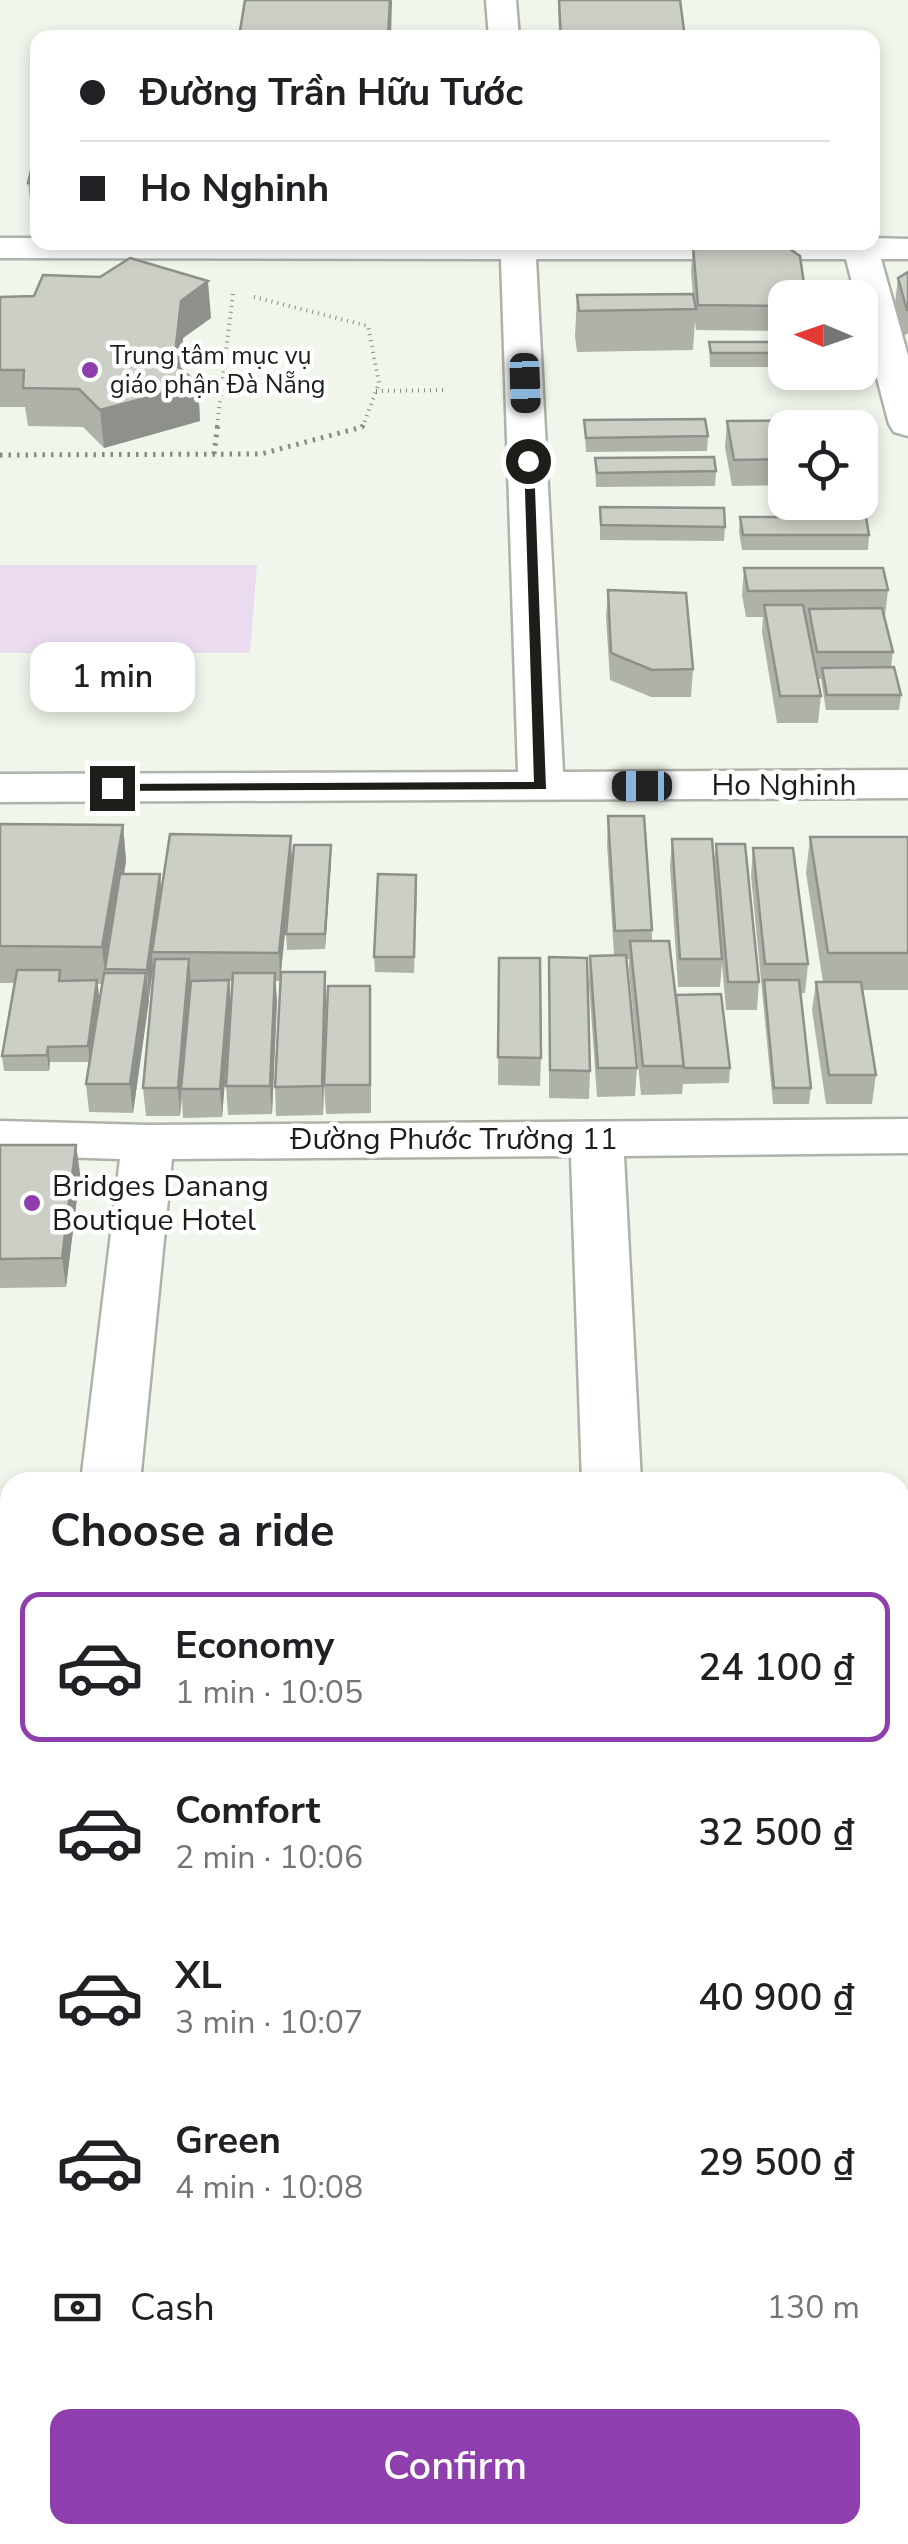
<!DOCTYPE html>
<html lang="en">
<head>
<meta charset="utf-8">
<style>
	:root { --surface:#fff; --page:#f2f2f2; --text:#202124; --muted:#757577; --line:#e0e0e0; --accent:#8e3ead }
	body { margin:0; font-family:"Nunito Sans",sans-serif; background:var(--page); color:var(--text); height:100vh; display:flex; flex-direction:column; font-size:38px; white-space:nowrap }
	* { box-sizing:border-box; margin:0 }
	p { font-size:32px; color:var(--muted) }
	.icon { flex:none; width:55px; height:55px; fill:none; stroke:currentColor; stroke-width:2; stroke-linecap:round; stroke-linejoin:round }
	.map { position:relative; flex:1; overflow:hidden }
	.side { position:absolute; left:0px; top:1472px; width:910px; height:1072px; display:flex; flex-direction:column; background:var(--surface); border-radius:30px 30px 0 0; box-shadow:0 5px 15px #0003 }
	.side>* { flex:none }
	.hud { position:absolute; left:30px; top:30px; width:850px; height:220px; border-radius:20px; box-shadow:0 5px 15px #0003; display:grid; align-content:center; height:220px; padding:0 50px; background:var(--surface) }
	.needle { width:65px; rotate:272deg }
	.tools { position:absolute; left:768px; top:280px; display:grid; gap:20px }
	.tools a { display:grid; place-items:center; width:110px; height:110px; border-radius:20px; background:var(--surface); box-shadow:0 5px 15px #0003; font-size:50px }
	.end { position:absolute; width:45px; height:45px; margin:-22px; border:12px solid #1c1e1a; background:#fff; box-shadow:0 0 0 5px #fff }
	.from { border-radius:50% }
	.bubble { position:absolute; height:70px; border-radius:20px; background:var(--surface); box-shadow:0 5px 15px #0003; font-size:32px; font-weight:600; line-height:70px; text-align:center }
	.car { position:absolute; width:30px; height:60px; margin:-30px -15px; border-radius:12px; box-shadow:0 0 8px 2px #0007; background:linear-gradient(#222 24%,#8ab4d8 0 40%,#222 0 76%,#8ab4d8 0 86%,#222 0) }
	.hud b { display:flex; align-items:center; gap:35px; height:95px; font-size:38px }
	.hud b+b { border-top:2px solid var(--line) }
	.hud i { width:25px; height:25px; background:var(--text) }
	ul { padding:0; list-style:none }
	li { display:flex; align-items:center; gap:30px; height:150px; margin:0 20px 15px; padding:0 30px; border:5px solid transparent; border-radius:20px }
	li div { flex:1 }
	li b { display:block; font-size:38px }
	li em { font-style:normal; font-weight:600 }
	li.current { border-color:var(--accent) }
	li>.icon { width:90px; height:90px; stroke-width:1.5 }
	h2 { padding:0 50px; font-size:45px; line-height:120px }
	.pay { display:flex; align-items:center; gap:25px; height:110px; padding:0 50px; font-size:38px }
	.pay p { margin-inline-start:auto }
	.primary-button { display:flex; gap:20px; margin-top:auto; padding:20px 50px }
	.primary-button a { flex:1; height:115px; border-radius:20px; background:var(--accent); color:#fff; font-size:40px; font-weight:600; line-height:115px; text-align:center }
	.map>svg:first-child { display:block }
	.green { fill:#eadbf1 }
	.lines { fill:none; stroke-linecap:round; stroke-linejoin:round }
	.minor-casing { stroke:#aeb3a9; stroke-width:5 }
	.path-far1 { stroke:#878b84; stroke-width:4; stroke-dasharray:1 5; stroke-linecap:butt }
	.path { stroke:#878b84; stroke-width:5; stroke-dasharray:2.5 6; stroke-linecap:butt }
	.minor { fill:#fff; fill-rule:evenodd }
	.wall { fill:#afb2a9; fill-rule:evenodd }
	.shaded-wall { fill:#8e918a }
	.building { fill:#cbcfc5; stroke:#8e918a; stroke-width:2.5 }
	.route { fill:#1c1e1a }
	.poi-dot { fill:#8e3ead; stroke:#fff; stroke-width:4 }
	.labels { text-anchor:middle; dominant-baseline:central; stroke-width:9; stroke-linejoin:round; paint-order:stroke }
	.far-poi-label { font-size:25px; fill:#1c1e1a; stroke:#fff; text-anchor:start }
	.street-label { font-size:30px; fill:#1c1e1a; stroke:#fff }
	.poi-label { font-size:30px; fill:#1c1e1a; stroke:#fff; text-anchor:start }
</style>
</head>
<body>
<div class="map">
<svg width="908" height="2544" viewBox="0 0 908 2544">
	<rect width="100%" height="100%" fill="#f1f6ec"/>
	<polygon class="green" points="0,565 257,565 250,653 0,653"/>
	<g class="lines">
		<g class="minor-casing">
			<g id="minor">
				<polygon points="486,0 516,0 519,38 489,38"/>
				<polygon points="0,238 38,238 38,242 872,242 872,238 908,239 908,259 881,259 908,356 908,436 894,432 889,424 860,313 860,298 856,298 846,259 536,259 563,772 908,770 908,798 0,802 0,774 518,772 501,259 0,258"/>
				<polygon points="908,1119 908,1153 624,1156 641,1482 582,1482 571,1156 172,1159 140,1482 81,1482 120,1159 0,1155 0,1121 148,1125"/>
				<rect x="900" y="2328" width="8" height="74"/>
				<polygon points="69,2535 149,2535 147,2544 67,2544"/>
			</g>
		</g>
		<g class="path-far1">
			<polyline points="254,297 368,326 379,383 363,426"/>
			<polyline points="376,391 445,390"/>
			<polyline points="217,426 233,293"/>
		</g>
		<g class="path">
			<polyline points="214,454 218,423"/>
			<polyline points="0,455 261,454 362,427 364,423"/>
		</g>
		<use href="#minor" class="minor"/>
	</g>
	<g class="wall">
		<polygon points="558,0 680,0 685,38 559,38"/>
		<polygon points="38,141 38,207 31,207 28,183"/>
		<polygon points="693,246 785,298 785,331 696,330 695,321 693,350 577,352 575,336 577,295 693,296 691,271"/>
		<polygon points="908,272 908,334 904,335 895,303 898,278"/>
		<polygon points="0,297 211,318 183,338 180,368 198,384 200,421 104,448 83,427 28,426 25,407 0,407"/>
		<polygon points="709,342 785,342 785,367 710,367"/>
		<polygon points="584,420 708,436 707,451 586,452"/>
		<polygon points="727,421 785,428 785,485 732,486 725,447"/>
		<polygon points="595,458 716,471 715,486 596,487"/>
		<polygon points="600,507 725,527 724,541 600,540"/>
		<polygon points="740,517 869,535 868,550 742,550 739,532"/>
		<polygon points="744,568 888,590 885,617 893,652 891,667 901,695 899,710 826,710 821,679 818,679 821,696 818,723 777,723 762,632 763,617 746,617 742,595"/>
		<polygon points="608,590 693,669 691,697 651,697 610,680 606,617"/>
		<polygon points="608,816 652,930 652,941 676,999 730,1068 729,1083 683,1084 682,1094 641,1095 629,970 629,959 627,959 637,1068 635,1096 597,1097 589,984 590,956 614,955 607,844"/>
		<path d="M 0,824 L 123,825 L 126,861 L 124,874 L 160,874 L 161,890 L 292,863 L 331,861 L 325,949 L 287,950 L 286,934 L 292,866 L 280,981 L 275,981 L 277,1001 L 272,1114 L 228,1115 L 226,1086 L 230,1019 L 222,1117 L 183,1118 L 182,1100 L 180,1116 L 146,1116 L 143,1088 L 153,969 L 133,1113 L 89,1112 L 86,1084 L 89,1062 L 50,1062 L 49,1071 L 4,1071 L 2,1056 L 15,983 L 0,983 ZM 229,981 L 232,981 L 231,1007 ZM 98,984 L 102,984 L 93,1042 L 99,996 Z"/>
		<polygon points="810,837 908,837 908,990 862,990 876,1075 872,1104 826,1104 812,1010 816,982 823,982 806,873"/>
		<polygon points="672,839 714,866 716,844 759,982 757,1010 726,1010 722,964 720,987 678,987 670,866"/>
		<polygon points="753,848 808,964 805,993 801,993 811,1088 809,1104 773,1104 751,876"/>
		<polygon points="417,890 414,973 375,972 374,957"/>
		<polygon points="549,957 590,1071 589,1099 549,1098"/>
		<polygon points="499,958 541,1058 540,1086 498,1085"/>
		<polygon points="326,1000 323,1115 276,1116 275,1087"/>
		<polygon points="371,1014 371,1113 326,1114 324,1085"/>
		<polygon points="0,1145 76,1145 80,1174 66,1287 0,1288"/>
	</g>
	<g class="shaded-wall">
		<polygon points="390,0 392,0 391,38 388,38"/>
		<polygon points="208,281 211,318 183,338 178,389 198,384 200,421 104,448 100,410 174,363 181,301"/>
		<polygon points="123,825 126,861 109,969 105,969 106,984 102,947"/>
		<polygon points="291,836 292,863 280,981 279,953"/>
		<polygon points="331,845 331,861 325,949 325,934"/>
		<polygon points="160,874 162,902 152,952 153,969 149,998 147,970"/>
		<polygon points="189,959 191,987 181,1089 180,1116 178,1088"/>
		<polygon points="325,972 326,1000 323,1115 322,1086"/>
		<polygon points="146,973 149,1001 133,1113 130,1084"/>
		<polygon points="275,973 277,1001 272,1114 270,1086"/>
		<polygon points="97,980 99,996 90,1062 88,1046"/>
		<polygon points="229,980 231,1008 222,1117 220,1089"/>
		<polygon points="48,1047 50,1062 49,1071 47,1055"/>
		<polygon points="76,1145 80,1174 66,1287 62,1258"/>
	</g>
	<g class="building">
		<polygon points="245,0 390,0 388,38 239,37"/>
		<polygon points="559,0 680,0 685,38 561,38"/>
		<polygon points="38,141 38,183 28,183"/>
		<polygon points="693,246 787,247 800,256 806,298 785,298 785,306 698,305"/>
		<polygon points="130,258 208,281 181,301 174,363 198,384 100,410 79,389 23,388 24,370 0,370 0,297 34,296 43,275 100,277"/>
		<polygon points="908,272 908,310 907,310 898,278"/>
		<polygon points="693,294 696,309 579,311 577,295"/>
		<polygon points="709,342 785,342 785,353 711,353"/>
		<polygon points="705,419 708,436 586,438 584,420"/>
		<polygon points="839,420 841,428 785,428 785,459 734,460 727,421"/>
		<polygon points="714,457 716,471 597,473 595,458"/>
		<polygon points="600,507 724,508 725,527 601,525"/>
		<polygon points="740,517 866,517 869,535 743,535"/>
		<polygon points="744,568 883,568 888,590 748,591"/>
		<polygon points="608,590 686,593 693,669 652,670 611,653"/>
		<polygon points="764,605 803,605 821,696 780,696"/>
		<polygon points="882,608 893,652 817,652 809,609"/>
		<polygon points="894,667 901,695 827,695 822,668"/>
		<polygon points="608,816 644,816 652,930 615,931"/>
		<polygon points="0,824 123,825 102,947 0,946"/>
		<polygon points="170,834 291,836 279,953 152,952"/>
		<polygon points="810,837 908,837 908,953 828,953"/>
		<polygon points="672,839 712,839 722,959 680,959"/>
		<polygon points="716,844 745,844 759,982 728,982"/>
		<polygon points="294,845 331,845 325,934 286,934"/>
		<polygon points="753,848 793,848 808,964 765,964"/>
		<polygon points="120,874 160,874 147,970 105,969"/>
		<polygon points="378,874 416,875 414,957 374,957"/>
		<polygon points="630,941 669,941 684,1066 643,1066"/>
		<polygon points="626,955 637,1068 598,1068 590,956"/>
		<polygon points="549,957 587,958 590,1071 550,1070"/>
		<polygon points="499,958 540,958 541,1058 498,1057"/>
		<polygon points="155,959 189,959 178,1088 143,1088"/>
		<polygon points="17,970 60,970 59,981 97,980 88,1046 48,1047 47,1055 2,1056"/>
		<polygon points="281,972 325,972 322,1086 275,1087"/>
		<polygon points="104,973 146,973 130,1084 86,1084"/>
		<polygon points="233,973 275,973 270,1086 226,1086"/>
		<polygon points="229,980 220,1089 181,1089 191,981"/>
		<polygon points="764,980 799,980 811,1088 774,1088"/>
		<polygon points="816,982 861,982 876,1075 829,1075"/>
		<polygon points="328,986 370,986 370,1085 324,1085"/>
		<polygon points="721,994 730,1068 684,1068 676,995"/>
		<polygon points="0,1145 76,1145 62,1258 0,1259"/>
	</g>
	<polygon class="route" points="524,458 534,461 546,789 107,791 105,788 112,784 534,782"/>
	<g class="poi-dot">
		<circle cx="90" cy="370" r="10"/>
		<circle cx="32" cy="1203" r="10"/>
	</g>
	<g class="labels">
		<g class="far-poi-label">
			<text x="110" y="356">Trung tâm mục vụ<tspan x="110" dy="29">giáo phận Đà Nẵng</tspan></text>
		</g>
		<g class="street-label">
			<text x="784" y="785">Ho Nghinh</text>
			<text x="454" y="1139">Đường Phước Trường 11</text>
		</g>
		<g class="poi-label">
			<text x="52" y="1186">Bridges Danang<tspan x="52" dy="34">Boutique Hotel</tspan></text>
		</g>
	</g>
</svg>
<div class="tools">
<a><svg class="needle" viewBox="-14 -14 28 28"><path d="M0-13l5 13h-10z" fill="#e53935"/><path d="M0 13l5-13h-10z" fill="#757577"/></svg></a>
<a><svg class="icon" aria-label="locate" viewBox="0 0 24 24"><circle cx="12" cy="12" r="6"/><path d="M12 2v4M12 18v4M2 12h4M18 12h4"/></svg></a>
</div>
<i class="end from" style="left:528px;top:461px"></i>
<i class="end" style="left:112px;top:788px"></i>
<div class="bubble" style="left:30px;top:642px;width:165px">1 min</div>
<i class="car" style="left:525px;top:383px;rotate:178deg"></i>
<i class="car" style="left:642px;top:786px;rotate:270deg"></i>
<div class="hud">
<b><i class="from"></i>Đường Trần Hữu Tước</b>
<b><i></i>Ho Nghinh</b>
</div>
<section class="side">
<h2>Choose a ride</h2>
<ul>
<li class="current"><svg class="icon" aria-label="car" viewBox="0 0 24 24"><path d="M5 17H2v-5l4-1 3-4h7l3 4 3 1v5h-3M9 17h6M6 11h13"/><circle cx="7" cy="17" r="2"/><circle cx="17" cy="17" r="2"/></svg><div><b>Economy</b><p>1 min · 10:05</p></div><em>24 100 ₫</em></li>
<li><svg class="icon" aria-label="car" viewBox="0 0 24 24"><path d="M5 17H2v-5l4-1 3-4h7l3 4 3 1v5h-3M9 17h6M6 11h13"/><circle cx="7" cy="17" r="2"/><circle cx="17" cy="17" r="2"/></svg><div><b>Comfort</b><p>2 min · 10:06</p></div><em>32 500 ₫</em></li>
<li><svg class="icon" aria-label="car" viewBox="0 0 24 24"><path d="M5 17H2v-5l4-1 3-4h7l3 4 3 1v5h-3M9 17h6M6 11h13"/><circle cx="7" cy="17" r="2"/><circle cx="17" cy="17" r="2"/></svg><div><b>XL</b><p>3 min · 10:07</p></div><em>40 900 ₫</em></li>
<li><svg class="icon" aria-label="car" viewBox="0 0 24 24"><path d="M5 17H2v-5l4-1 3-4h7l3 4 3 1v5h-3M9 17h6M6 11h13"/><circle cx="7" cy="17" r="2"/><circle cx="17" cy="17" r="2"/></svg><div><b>Green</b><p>4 min · 10:08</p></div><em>29 500 ₫</em></li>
</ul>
<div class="pay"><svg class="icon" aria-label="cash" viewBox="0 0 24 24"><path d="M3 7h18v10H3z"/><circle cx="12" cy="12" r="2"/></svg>Cash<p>130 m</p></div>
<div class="primary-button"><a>Confirm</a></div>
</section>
</div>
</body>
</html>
